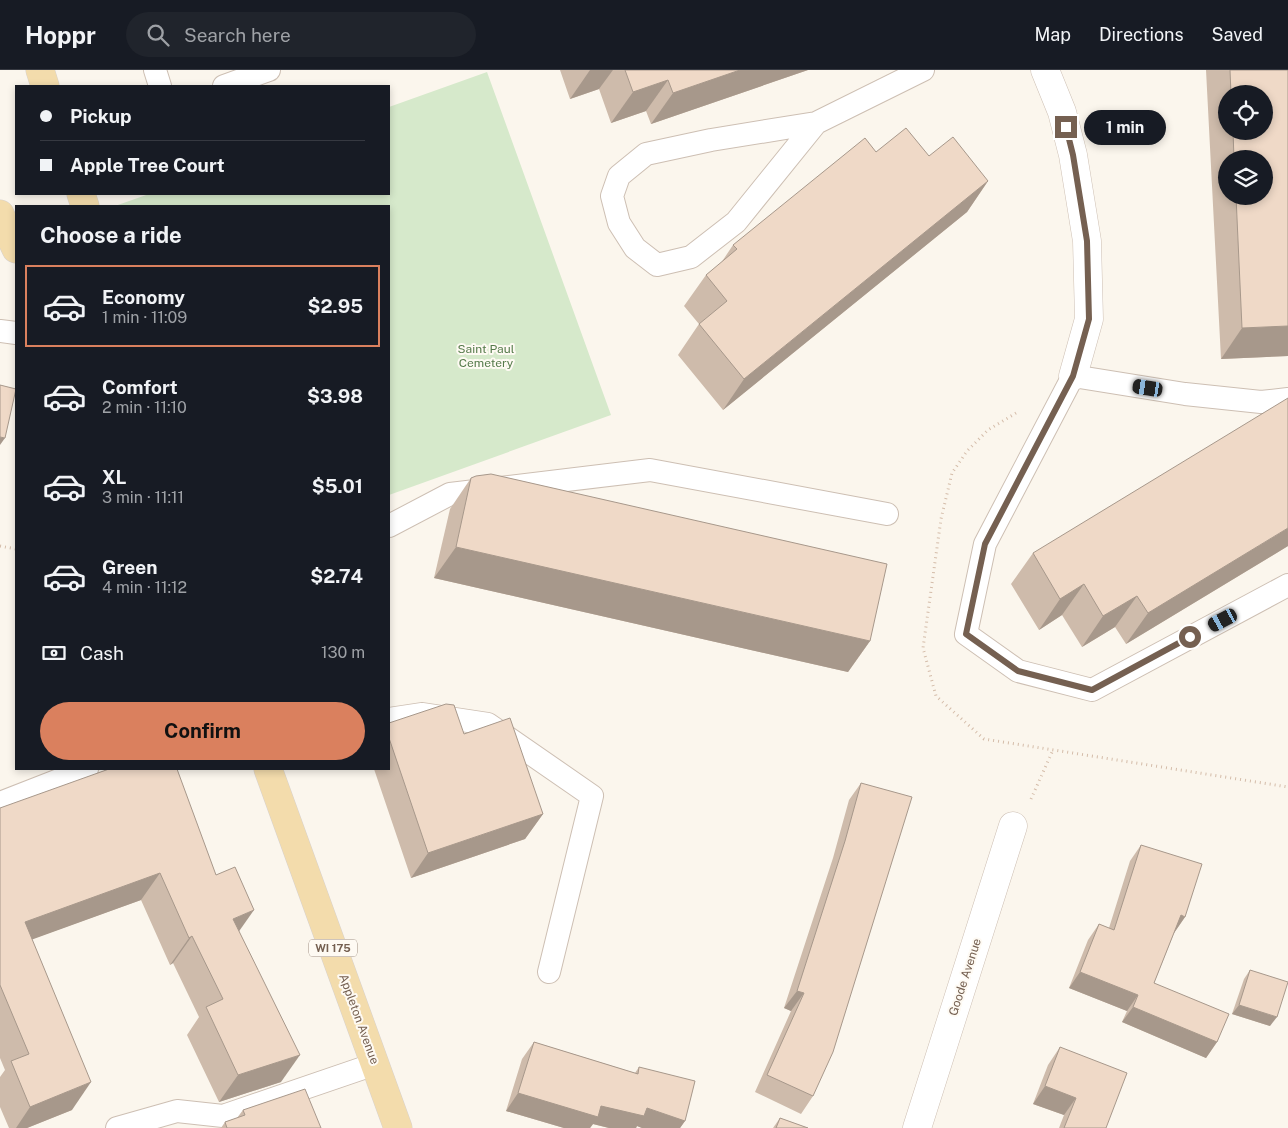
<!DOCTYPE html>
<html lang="en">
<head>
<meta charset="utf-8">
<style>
	:root { --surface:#171b24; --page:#20242c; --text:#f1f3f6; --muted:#9ea1a6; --line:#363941; --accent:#da805e }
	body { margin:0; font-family:"Public Sans",sans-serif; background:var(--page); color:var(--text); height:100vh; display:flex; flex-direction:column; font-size:19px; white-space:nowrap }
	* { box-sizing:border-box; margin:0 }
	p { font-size:16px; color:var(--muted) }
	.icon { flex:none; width:28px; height:28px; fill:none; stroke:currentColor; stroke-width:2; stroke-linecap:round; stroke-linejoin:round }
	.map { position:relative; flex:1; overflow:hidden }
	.drawer { position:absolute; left:15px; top:135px; width:375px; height:565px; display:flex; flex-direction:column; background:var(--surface); border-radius:0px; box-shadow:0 2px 8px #0003 }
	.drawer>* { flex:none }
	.guide { position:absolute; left:15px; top:15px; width:375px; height:110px; border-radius:0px; box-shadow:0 2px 8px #0003; display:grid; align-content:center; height:110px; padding:0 25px; background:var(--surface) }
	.controls { position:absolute; left:1218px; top:15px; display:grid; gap:10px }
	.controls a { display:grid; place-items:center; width:55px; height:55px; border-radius:50%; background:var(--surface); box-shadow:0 2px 8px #0003; font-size:25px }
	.end { position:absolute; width:22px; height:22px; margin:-11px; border:6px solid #756051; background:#fff; box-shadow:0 0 0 2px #fff }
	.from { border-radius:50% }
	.bubble { position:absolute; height:35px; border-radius:18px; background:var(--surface); box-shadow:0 2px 8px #0003; font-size:16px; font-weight:700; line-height:35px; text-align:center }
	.car { position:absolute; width:15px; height:30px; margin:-15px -8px; border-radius:6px; box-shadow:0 0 4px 1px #0007; background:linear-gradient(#222 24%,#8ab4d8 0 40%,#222 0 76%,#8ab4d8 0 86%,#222 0) }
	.guide b { display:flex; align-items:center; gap:18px; height:48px; font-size:19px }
	.guide b+b { border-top:1px solid var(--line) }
	.guide i { width:12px; height:12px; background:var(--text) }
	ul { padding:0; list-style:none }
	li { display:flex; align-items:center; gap:15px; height:82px; margin:0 10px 8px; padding:0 15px; border:2px solid transparent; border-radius:0px }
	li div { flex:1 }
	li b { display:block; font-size:19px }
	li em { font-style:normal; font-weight:700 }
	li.current { border-color:var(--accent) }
	li>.icon { width:45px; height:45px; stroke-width:1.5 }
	h2 { padding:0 25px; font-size:22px; line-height:60px }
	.pay { display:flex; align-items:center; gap:12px; height:55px; padding:0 25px; font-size:19px }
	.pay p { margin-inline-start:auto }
	.action { display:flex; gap:10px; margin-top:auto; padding:10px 25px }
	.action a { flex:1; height:58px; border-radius:30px; background:var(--accent); color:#111; font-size:20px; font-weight:700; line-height:58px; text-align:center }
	header { display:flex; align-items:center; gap:30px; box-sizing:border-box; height:70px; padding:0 25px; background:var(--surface); border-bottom:1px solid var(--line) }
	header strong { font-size:24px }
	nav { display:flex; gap:28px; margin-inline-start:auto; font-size:18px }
	.search { width:350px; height:45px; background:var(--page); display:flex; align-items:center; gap:12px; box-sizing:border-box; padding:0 18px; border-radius:28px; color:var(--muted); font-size:19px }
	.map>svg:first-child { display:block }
	.green { fill:#d6e9cb }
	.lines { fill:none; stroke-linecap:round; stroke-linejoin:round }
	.service-casing { stroke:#cdbfb3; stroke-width:24 }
	.minor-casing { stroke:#cdbfb3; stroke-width:29 }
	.primary-casing { stroke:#d8d2ce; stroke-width:29 }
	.path { stroke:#d4bca9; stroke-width:3; stroke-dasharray:1 4; stroke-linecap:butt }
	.service { stroke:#fff; stroke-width:22 }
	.minor { stroke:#fff; stroke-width:28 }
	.primary { stroke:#f3dcac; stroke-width:28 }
	.wall { fill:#cebbab; fill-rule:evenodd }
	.shaded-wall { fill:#a7988b }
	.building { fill:#efd9c7; stroke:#a7988b }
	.route { stroke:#756051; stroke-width:6 }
	.labels { text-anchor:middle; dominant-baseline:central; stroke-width:4; stroke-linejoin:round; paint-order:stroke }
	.shield { fill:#fefaf3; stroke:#9e8e82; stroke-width:1 }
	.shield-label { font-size:11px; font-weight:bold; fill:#756051 }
	.park-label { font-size:12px; fill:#557a4a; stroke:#fefaf3 }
	.street-label { font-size:12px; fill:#756051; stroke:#fefaf3 }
</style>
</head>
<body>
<header>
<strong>Hoppr</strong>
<div class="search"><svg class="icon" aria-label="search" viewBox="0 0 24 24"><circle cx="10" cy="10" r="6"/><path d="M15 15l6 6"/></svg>Search here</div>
<nav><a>Map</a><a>Directions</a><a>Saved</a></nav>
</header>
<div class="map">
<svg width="1288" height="1058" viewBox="0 0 1288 1058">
	<rect width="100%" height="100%" fill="#fbf6ed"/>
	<polygon class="green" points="487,2 611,345 389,425 389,136 115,136 149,124 389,124 389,37"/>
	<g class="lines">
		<g class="service-casing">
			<g id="service">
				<polyline points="155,0 160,16"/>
				<polyline points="224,16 269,0"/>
				<polyline points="816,53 736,152 691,187 657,195 635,178 619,153 612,126 619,106 646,84 711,70 816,53 923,0"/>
				<polyline points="0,261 16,263"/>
				<polyline points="1288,329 1261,332 1185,324 1073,306 985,474 966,564 1018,601 1092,620 1288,515"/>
				<polyline points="389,456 450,424 650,400 887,444"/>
				<polyline points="389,649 422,644 488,654 592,726 549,902"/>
				<polyline points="0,733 87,699"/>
				<polyline points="117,1058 177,1041 223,1046 375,994"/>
			</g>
		</g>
		<g class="minor-casing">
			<g id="minor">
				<polyline points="1045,0 1062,42 1073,85 1087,171 1089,249 1073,306"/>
				<polyline points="917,1058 1013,756"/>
			</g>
		</g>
		<g class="primary-casing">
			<g id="primary">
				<polyline points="40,0 45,16"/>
				<polyline points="81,124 85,136"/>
				<polyline points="0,144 16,179"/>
				<polyline points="268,699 398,1058"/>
			</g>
		</g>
		<g class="path">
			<polyline points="1016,343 988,360 967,381 952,403 941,449 923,578 936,626 984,669 1288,717"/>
			<polyline points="0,476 16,479"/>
			<polyline points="1031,729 1053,680"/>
		</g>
		<use href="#service" class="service"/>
		<use href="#minor" class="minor"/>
		<use href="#primary" class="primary"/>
	</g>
	<g class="wall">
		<polygon points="560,0 808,0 651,54 646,41 611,53 599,19 570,29"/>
		<path d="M 1206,0 L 1288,0 L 1288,286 L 1221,289 ZM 1226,24 L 1264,24 L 1264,61 L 1226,61 ZM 1226,89 L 1264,89 L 1264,126 L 1226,126 Z"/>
		<polygon points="876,82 929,86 988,111 967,142 723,340 678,285 699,254 684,236 706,205 721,193 733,175"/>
		<polygon points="471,408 870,571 848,602 434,508 450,439"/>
		<polygon points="1288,476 1126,574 1115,557 1082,577 1062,545 1039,560 1011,514 1033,483"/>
		<polygon points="389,653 464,664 543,744 525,769 411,808 374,699 389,699"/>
		<polygon points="861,713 813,1026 801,1044 755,1022 791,941 784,938 833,788 849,730"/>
		<polygon points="0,738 216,805 239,861 281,1012 219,1032 187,965 199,947 173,893 170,895 141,830 32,869 72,1040 27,1058 9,1058 0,1037 0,1007 5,1000 0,988"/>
		<polygon points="1141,775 1185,847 1174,863 1154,913 1217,972 1206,988 1122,952 1127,941 1069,918 1088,870 1099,854 1109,858 1130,791"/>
		<polygon points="1250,900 1270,956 1232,944 1244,909"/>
		<polygon points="534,972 635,1003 639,997 685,1051 680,1058 642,1058 637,1056 636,1058 609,1058 593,1054 590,1058 564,1058 506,1041 522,989"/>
		<polygon points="1060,977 1106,1058 1059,1058 1064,1045 1033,1034 1048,995"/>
		<polygon points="243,1040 321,1058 221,1058 225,1052 237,1048"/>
		<polygon points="780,1048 808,1058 773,1058"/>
	</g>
	<g class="shaded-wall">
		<polygon points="590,0 613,0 599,19 570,29"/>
		<polygon points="740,0 808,0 651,54 673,23"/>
		<polygon points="668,10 646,41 611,53 633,22"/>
		<polygon points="988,111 967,142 723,340 744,309"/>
		<polygon points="1288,256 1288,286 1221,289 1242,258"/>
		<polygon points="0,367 5,368 0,375"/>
		<polygon points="1288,458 1288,476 1126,574 1148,543"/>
		<polygon points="456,477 870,571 848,602 434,508"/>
		<polygon points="1084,514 1062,545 1039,560 1060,529"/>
		<polygon points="1137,526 1115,557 1082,577 1103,546"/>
		<polygon points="543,744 525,769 411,808 428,783"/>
		<polygon points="160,803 141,830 6,879 25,852"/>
		<polygon points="254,840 235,867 233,849"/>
		<polygon points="1181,845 1185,847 1174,863 1170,861"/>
		<polygon points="192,866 173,893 170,895 189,868"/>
		<polygon points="1080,902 1138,925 1127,941 1069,918"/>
		<polygon points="797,921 804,923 791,941 784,938"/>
		<polygon points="1239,935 1277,947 1270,956 1232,944"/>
		<polygon points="1133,937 1217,972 1206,988 1122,952"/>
		<polygon points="300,985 281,1012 219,1032 238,1005"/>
		<polygon points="91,1012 72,1040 27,1058 16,1058 30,1037"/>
		<polygon points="1045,1016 1076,1028 1064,1045 1033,1034"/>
		<polygon points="518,1023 601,1036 647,1038 685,1051 680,1058 642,1058 637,1056 636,1058 609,1058 593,1054 590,1058 564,1058 506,1041"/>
	</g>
	<g class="building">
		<polygon points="625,0 740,0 673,23 668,10 633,22"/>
		<polygon points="1230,0 1288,0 1288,256 1242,258 1236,126 1264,126 1264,89 1234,89 1233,61 1264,61 1264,24 1231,24"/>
		<polygon points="906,58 929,86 953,67 988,111 744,309 699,254 727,231 706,205 737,179 733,175 865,68 876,82"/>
		<polygon points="0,315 16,319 5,368 0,367"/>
		<polygon points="1288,328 1288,458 1148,543 1137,526 1103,546 1084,514 1060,529 1033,483"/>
		<polygon points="491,404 887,494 870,571 456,477 471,408 476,406"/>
		<polygon points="446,634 454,635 464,664 510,648 543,744 428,783 389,668 389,653"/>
		<polygon points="109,699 177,699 216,805 235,797 254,840 233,849 300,985 238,1005 206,937 223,929 192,866 189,868 160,803 25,852 91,1012 30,1037 11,991 29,984 0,915 0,738"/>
		<polygon points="861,713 912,727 833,982 813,1026 767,1005 804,923 797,921 845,771"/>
		<polygon points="1141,775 1202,794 1185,847 1181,845 1154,913 1229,944 1217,972 1133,937 1138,925 1080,902 1099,854 1114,860"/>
		<polygon points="1250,900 1288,912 1277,947 1239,935"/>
		<polygon points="534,972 638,1004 639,997 695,1011 685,1051 647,1038 644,1046 601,1036 598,1047 518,1023"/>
		<polygon points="1060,977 1127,1003 1106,1058 1064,1058 1076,1028 1045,1016"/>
		<polygon points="305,1019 321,1058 227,1058 225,1052 245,1045 243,1040"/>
		<polygon points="780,1048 808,1058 776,1058"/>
	</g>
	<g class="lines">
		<polyline class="route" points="1066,57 1073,85 1087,171 1089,249 1073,306 985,474 966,564 1018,601 1092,620 1190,567"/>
	</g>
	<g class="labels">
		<rect class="shield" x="309" y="869.5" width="48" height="17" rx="4"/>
		<g class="shield-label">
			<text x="333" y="878">WI 175</text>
		</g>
		<g class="park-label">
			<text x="486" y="279">Saint Paul<tspan x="486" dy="14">Cemetery</tspan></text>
		</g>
		<g class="street-label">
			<text transform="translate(965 907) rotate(-72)">Goode Avenue</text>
			<text transform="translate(359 949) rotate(70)">Appleton Avenue</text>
		</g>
	</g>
</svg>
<div class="controls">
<a><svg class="icon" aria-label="locate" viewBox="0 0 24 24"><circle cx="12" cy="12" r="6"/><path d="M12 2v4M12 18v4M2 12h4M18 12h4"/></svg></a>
<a><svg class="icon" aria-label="layers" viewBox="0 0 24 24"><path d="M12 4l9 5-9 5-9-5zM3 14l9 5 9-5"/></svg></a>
</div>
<i class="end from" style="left:1190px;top:567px"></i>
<i class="end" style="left:1066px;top:57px"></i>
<div class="bubble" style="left:1084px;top:40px;width:82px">1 min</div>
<i class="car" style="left:1148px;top:318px;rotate:279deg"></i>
<i class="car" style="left:1223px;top:550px;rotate:242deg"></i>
<div class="guide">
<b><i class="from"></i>Pickup</b>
<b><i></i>Apple Tree Court</b>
</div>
<section class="drawer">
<h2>Choose a ride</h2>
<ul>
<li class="current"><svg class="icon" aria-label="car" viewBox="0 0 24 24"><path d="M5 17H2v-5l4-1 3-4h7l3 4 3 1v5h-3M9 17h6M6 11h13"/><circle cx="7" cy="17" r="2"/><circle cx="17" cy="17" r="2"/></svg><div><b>Economy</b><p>1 min · 11:09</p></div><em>$2.95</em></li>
<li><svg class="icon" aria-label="car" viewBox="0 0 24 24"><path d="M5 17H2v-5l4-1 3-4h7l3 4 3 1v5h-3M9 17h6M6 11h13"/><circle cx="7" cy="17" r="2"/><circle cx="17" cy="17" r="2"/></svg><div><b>Comfort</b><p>2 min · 11:10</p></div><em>$3.98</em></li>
<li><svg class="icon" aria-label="car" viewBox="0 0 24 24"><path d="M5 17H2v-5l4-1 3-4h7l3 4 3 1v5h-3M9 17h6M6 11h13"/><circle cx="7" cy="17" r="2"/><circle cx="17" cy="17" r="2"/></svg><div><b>XL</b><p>3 min · 11:11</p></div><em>$5.01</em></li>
<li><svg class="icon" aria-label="car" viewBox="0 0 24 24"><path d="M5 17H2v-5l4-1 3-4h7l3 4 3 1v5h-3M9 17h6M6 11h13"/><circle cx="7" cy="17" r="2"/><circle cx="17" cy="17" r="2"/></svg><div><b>Green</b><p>4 min · 11:12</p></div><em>$2.74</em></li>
</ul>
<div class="pay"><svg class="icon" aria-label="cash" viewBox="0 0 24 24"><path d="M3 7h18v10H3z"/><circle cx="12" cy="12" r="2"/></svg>Cash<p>130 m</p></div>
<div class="action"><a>Confirm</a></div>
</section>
</div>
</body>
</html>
